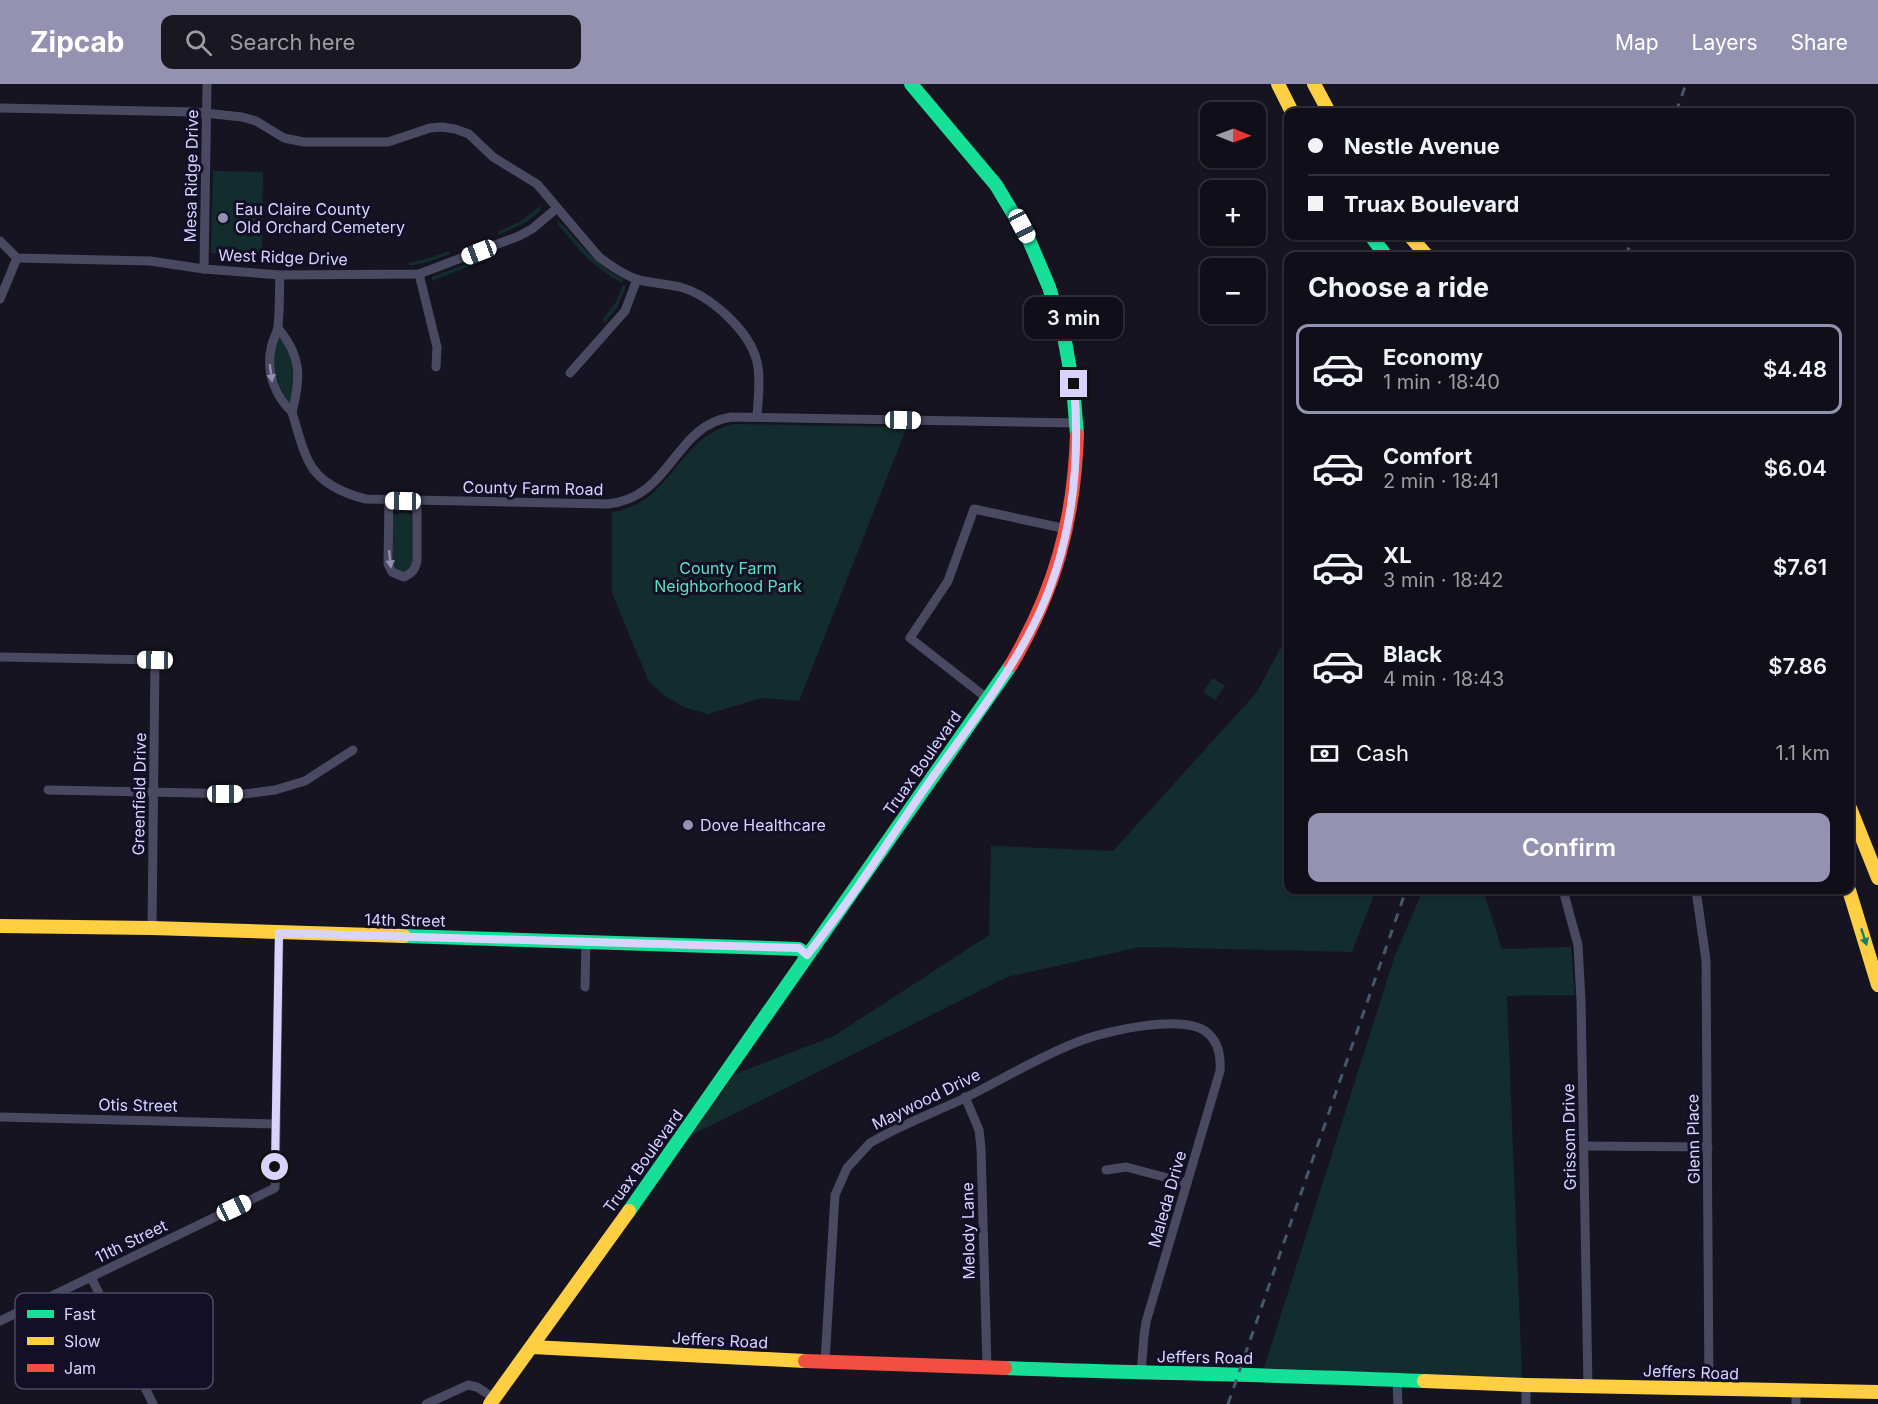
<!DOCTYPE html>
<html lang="en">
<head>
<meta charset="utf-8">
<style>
	:root { --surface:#100f19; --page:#191822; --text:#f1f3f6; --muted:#9c9ca2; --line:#302f38; --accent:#9591b1 }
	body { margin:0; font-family:Inter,sans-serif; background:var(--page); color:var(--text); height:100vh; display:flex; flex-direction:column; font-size:22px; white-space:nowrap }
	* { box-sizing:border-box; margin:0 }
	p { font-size:20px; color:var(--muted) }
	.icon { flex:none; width:33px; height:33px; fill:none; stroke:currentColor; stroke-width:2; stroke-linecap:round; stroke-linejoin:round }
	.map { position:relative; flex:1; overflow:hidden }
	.side { position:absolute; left:1284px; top:168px; width:570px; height:642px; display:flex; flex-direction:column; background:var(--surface); border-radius:12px; box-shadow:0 2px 4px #0004,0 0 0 2px var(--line) }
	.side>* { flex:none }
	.hud { position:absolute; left:1284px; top:24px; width:570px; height:132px; border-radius:12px; box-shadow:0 2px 4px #0004,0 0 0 2px var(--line); display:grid; align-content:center; height:132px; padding:0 24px; background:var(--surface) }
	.needle { width:39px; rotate:91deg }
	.tools { position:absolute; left:1200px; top:18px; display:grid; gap:12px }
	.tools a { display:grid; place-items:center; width:66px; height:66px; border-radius:12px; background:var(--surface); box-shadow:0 2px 4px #0004,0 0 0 2px var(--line); font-size:30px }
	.end { position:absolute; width:27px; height:27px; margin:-14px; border:8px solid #d9d4ff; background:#111; box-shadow:0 0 0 3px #111 }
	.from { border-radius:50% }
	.bubble { position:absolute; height:42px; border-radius:12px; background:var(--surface); box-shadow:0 2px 4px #0004,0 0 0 2px var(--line); font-size:20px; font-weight:600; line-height:42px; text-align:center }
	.car { position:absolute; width:18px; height:36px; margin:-18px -9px; border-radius:8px; box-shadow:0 0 4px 2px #0007; background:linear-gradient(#fff 24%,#345 0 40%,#fff 0 76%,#345 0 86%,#fff 0) }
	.hud b { display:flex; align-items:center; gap:21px; height:57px; font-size:22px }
	.hud b+b { border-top:2px solid var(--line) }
	.hud i { width:15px; height:15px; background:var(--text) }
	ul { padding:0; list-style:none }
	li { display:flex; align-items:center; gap:18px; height:90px; margin:0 12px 9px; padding:0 12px; border:3px solid transparent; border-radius:12px }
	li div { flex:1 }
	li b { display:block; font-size:22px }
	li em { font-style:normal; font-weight:600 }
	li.current { border-color:var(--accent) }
	li>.icon { width:54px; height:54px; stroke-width:1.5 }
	h2 { padding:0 24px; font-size:27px; line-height:72px }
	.pay { display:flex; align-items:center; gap:15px; height:66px; padding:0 24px; font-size:22px }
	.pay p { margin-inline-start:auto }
	.cta { display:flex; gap:12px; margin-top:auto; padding:12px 24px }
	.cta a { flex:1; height:69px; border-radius:12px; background:var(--accent); color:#fff; font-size:24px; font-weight:600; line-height:69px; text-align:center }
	header { display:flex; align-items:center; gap:36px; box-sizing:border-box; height:84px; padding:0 30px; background:var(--accent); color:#fff }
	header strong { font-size:28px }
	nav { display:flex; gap:33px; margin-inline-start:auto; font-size:21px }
	.search { width:420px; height:54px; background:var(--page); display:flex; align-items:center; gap:15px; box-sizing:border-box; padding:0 21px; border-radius:12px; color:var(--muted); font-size:22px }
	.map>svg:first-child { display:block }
	.green { fill:#132c2d }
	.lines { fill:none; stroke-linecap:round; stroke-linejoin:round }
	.street { stroke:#4a4962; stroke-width:9 }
	.fast { stroke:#16e098; stroke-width:14 }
	.slow { stroke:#ffcf43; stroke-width:14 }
	.jam { stroke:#f24e42; stroke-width:14 }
	.rail { stroke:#43596b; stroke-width:3; stroke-dasharray:9 8; stroke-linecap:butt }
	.oneway { fill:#928eb0 }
	.oneway2 { fill:#158265 }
	.route { stroke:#d9d4ff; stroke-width:8 }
	.poi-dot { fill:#9591b1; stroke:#130f26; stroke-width:2 }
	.labels { text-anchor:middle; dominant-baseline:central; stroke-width:6; stroke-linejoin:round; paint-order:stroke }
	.street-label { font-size:16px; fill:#d9d4ff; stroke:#130f26 }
	.poi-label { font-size:16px; fill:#d9d4ff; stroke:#130f26; text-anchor:start }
	.park-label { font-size:16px; fill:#5fe0c0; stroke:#130f26 }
	.key { fill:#130f26; stroke:#4e4a67; stroke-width:1.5 }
	.key-label { font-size:16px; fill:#d9d4ff }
</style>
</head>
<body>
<header>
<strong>Zipcab</strong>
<div class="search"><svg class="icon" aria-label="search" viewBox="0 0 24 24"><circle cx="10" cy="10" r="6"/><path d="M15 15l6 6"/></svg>Search here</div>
<nav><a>Map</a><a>Layers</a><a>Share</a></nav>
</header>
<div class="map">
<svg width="1878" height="1320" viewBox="0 0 1878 1320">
	<rect width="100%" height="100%" fill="#161421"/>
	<g class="green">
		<polygon points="213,87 263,88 262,170 211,169"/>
		<polygon points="540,122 541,126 528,137 499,151 497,148 521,137"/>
		<path d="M 559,137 C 580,159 595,181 623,195 L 622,199 C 593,183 578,165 557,139 Z"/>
		<polygon points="449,167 450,170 428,178 410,182 408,179 427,175"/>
		<polygon points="493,169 495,172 432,197 432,193"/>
		<polygon points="623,201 626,203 617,224 605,238 602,236 616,218"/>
		<path d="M 280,253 C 297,269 296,296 290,317 L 288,317 C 276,297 267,275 280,253 Z"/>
		<path d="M 735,340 L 907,343 L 799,617 L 761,614 L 708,630 L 683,623 L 664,611 L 649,598 L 612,509 L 612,428 C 673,420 678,350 735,340 Z"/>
		<polygon points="399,429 408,429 412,431 412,479 409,485 404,488 395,485 393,480 393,431"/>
		<polygon points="1288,550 1288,806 1376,806 1352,868 1140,863 1007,893 692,1051 735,990 834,952 989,851 991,762 1113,767 1257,608"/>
		<polygon points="1213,594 1225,602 1215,616 1203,608"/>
		<polygon points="1423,806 1483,806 1502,865 1571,863 1575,911 1507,912 1522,1294 1264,1284 1395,871"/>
	</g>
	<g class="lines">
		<g class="street">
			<path d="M 0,24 L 195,28 L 242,33 L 256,37 L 284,54 L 304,58 L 388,58 L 430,44 L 442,43 L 455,45 L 469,50 L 493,73 L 537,100 L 599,173 C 611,182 625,192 639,196 C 652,199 667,200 680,203 C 710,211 750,247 757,278 C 761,295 758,315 757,333"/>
			<polyline points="0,157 17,174 150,177 204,185 280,191 419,190 519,152 532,145 557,124"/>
			<polyline points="204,185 207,0"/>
			<polyline points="419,190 437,263 436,283"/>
			<path d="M 280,191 C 279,207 280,225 278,242 C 277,250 272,257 271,265 C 266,288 275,312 292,328 C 297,344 301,363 309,378 C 319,399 345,410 366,415 L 607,420 C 672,414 673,342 731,333 L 1077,339"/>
			<polyline points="0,215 17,174"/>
			<path d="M 278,244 C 302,273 301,293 292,328"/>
			<polyline points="570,289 625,227 637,195"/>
			<path d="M 389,416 L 388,480 L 392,488 L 404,493 C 412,489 415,486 417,477 L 417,417"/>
			<polyline points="0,573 155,576 152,844"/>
			<polyline points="988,615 910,554 948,497 974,425 1067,445"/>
			<polyline points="48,706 244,710 275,706 305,697 353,666"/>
			<polyline points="1563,806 1578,861 1581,917 1588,1302"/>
			<polyline points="1696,806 1706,876 1709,1305"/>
			<polyline points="585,903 586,857"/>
			<polyline points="965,1013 979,1046 981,1064 987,1283"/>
			<polyline points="0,1033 276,1040"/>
			<polyline points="1584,1062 1708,1063"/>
			<polyline points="1106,1086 1126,1083 1187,1099"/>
			<polyline points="91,1193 153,1320"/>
			<polyline points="0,1237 275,1104 279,849"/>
			<path d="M 825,1278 L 835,1111 L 847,1084 L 870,1059 C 900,1041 933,1029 965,1014 C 1003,995 1040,972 1080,957 C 1105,947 1181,930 1205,947 C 1218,956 1221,972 1220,987 L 1146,1238 L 1144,1252 L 1141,1289"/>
			<polyline points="1397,1296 1398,1320"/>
			<polyline points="1526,1301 1526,1320"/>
			<polyline points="426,1320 468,1301 477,1303 494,1314"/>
			<polyline points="1796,1320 1796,1307"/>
		</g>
		<g class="fast">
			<polyline points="911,0 996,101 1029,156 1049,203 1064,252 1073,302 1077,351"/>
			<polyline points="1371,152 1386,172"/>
			<polyline points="404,852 799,865 807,871"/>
			<polyline points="629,1127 1011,581"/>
			<path d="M 1005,1284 C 1145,1289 1284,1291 1424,1297"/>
		</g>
		<g class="slow">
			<polyline points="1278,0 1292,28"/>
			<polyline points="1314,0 1329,28"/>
			<polyline points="1410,152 1427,172"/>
			<polyline points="1850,724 1878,794"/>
			<polyline points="1849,806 1878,901"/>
			<polyline points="0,842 152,844 404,852"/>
			<polyline points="532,1263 805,1277"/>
			<polyline points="1424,1297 1526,1301 1878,1308"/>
			<polyline points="490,1320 629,1127"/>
		</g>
		<g class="jam">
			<path d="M 1011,581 C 1055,506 1074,438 1077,351"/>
			<polyline points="805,1277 1005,1284"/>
		</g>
		<g class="rail">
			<polyline points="1676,28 1686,0"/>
			<polyline points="1626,172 1633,152"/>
			<polyline points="1228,1320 1406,806"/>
		</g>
	</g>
	<defs><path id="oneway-solid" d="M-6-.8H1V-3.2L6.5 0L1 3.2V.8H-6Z" transform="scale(1.5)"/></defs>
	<g class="oneway">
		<use href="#oneway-solid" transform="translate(271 289) rotate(82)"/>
		<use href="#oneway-solid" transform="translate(390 475) rotate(84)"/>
	</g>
	<use class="oneway2" href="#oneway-solid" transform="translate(1864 853) rotate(72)"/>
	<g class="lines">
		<path class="route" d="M 275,1083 L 279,849 L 799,864 L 807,871 C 850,818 886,760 925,704 C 962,651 1004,600 1033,542 C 1072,466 1081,383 1074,300"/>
	</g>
	<g class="poi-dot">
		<circle cx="223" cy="134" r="6"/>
		<circle cx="688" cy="741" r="6"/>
	</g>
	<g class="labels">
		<g class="street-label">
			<text transform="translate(191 92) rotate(-89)">Mesa Ridge Drive</text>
			<text transform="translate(283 173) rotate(2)">West Ridge Drive</text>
			<text transform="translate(533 404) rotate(1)">County Farm Road</text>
			<text transform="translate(922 679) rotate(-55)">Truax Boulevard</text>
			<text transform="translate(139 710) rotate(-89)">Greenfield Drive</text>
			<text transform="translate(405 836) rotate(1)">14th Street</text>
			<text transform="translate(926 1015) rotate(-26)">Maywood Drive</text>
			<text transform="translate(138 1021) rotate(1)">Otis Street</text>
			<text transform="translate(1569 1053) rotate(-91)">Grissom Drive</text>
			<text transform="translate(1693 1055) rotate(-91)">Glenn Place</text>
			<text transform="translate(643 1077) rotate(-54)">Truax Boulevard</text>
			<text transform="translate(1167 1115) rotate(-74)">Maleda Drive</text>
			<text transform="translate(968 1147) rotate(-91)">Melody Lane</text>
			<text transform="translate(131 1157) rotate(-26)">11th Street</text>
			<text transform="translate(720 1256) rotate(3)">Jeffers Road</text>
			<text transform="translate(1205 1273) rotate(1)">Jeffers Road</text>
			<text transform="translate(1691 1288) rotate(2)">Jeffers Road</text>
		</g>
		<g class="poi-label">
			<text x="235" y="125">Eau Claire County<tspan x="235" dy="18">Old Orchard Cemetery</tspan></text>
			<text x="700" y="741">Dove Healthcare</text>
		</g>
		<g class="park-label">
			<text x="728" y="484">County Farm<tspan x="728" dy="18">Neighborhood Park</tspan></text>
		</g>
	</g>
	<rect x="15" y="1209" width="198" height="96" rx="9" class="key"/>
	<rect x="27" y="1226" width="27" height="8" fill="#16e098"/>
	<rect x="27" y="1253" width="27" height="8" fill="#ffcf43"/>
	<rect x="27" y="1280" width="27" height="8" fill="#f24e42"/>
	<g class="key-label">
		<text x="64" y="1236">Fast</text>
		<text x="64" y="1263">Slow</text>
		<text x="64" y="1290">Jam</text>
	</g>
</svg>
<div class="tools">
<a><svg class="needle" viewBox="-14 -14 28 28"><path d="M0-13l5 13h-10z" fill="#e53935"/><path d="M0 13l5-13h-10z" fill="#9c9ca2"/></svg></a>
<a>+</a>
<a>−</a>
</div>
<i class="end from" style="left:275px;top:1083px"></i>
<i class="end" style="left:1074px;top:300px"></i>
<div class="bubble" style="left:1024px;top:213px;width:99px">3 min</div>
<i class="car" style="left:1022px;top:142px;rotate:152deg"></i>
<i class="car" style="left:479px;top:168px;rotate:249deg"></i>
<i class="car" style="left:903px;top:336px;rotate:91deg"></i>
<i class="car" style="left:403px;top:417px;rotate:271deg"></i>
<i class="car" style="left:155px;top:576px;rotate:271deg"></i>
<i class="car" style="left:225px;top:710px;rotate:90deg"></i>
<i class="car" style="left:234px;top:1124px;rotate:65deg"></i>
<div class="hud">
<b><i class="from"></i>Nestle Avenue</b>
<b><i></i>Truax Boulevard</b>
</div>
<section class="side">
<h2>Choose a ride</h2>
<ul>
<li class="current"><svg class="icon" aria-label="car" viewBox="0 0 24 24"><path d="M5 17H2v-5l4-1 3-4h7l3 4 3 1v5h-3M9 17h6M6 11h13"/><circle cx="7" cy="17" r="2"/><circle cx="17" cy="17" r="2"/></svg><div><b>Economy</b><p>1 min · 18:40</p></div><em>$4.48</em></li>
<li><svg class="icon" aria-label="car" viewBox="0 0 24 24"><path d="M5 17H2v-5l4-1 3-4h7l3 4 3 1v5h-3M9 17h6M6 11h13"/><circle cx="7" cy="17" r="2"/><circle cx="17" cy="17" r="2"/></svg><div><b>Comfort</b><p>2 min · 18:41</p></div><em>$6.04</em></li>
<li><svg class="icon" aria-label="car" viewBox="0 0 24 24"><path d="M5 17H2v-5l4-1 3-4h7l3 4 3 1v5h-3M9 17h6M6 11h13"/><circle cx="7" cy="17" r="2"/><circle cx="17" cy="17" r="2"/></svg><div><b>XL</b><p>3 min · 18:42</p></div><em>$7.61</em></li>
<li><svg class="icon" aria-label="car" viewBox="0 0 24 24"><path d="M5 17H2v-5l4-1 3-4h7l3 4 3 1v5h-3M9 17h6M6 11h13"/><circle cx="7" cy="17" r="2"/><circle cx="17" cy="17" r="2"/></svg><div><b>Black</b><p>4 min · 18:43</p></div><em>$7.86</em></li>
</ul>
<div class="pay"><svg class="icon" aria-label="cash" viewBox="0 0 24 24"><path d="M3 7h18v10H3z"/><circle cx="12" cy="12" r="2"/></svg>Cash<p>1.1 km</p></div>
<div class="cta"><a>Confirm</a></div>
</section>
</div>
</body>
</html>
